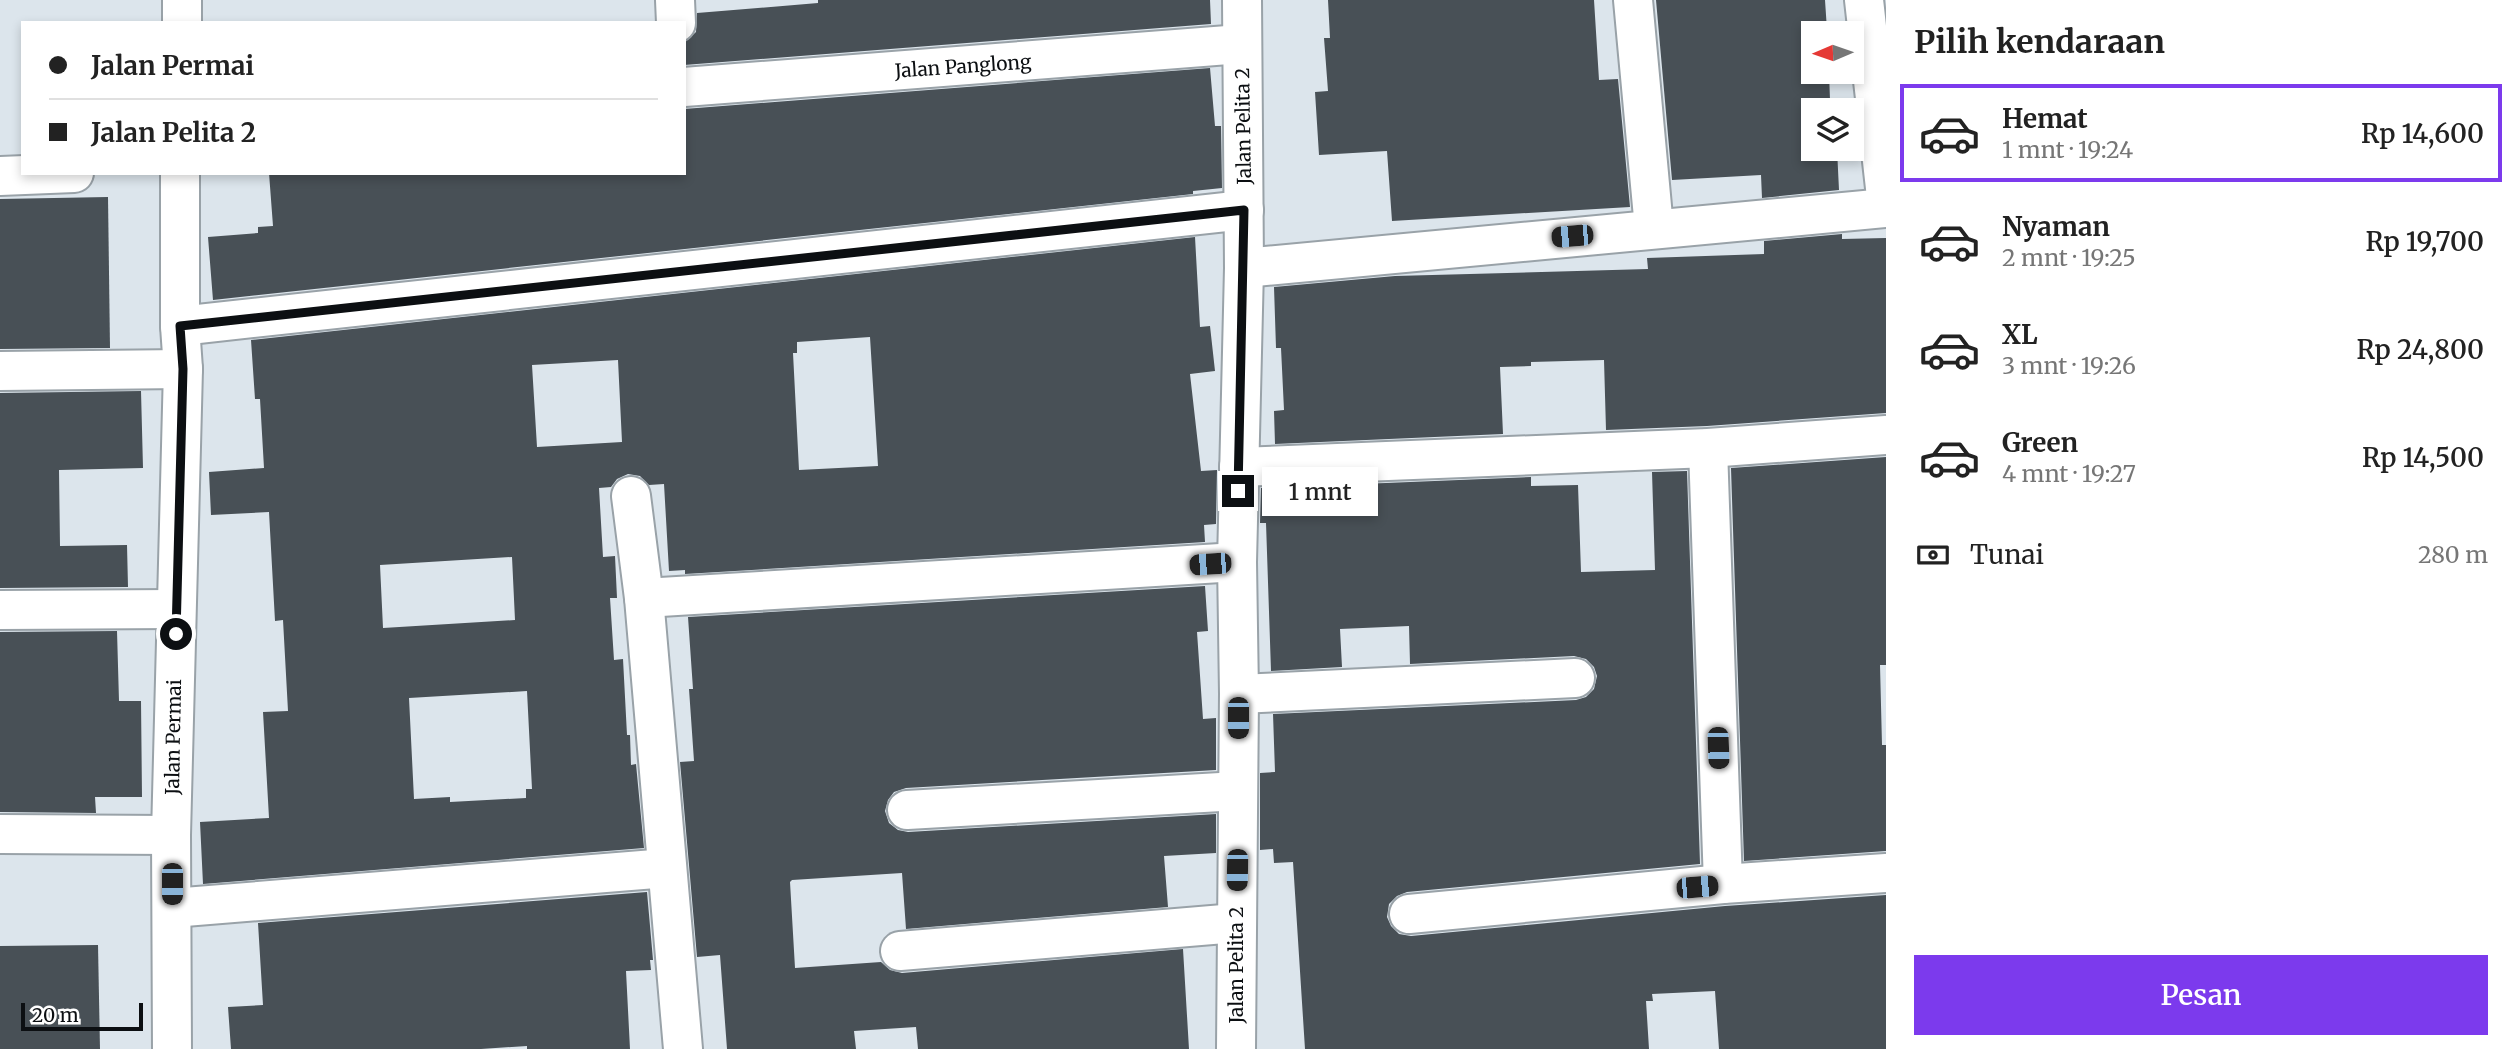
<!DOCTYPE html>
<html lang="id">
<head>
<meta charset="utf-8">
<style>
	:root { --surface:#fff; --page:#f6f6f6; --text:#222; --muted:#767676; --line:#e0e0e0; --accent:#7c3aed }
	body { margin:0; font-family:Merriweather,serif; background:var(--page); color:var(--text); height:100vh; display:flex; flex-direction:column; font-size:26px; white-space:nowrap }
	* { box-sizing:border-box; margin:0 }
	p { font-size:23px; color:var(--muted) }
	.icon { flex:none; width:38px; height:38px; fill:none; stroke:currentColor; stroke-width:2; stroke-linecap:round; stroke-linejoin:round }
	.map { position:relative; flex:1; overflow:hidden }
	.details { display:flex; flex-direction:column; background:var(--surface); width:630px }
	.details>* { flex:none }
	.hud { position:absolute; left:21px; top:21px; width:665px; height:154px; border-radius:0px; box-shadow:0 4px 10px #0003; display:grid; align-content:center; height:154px; padding:0 28px; background:var(--surface) }
	.needle { width:46px; rotate:268deg }
	.buttons { position:absolute; left:1801px; top:21px; display:grid; gap:14px }
	.buttons a { display:grid; place-items:center; width:63px; height:63px; border-radius:0px; background:var(--surface); box-shadow:0 4px 10px #0003; font-size:35px }
	.scale { position:absolute; left:21px; bottom:18px; width:122px; box-sizing:border-box; padding-left:7px; border:4px solid #0c0f12; border-top:0; font-size:19px; line-height:24px; white-space:nowrap; color:#0c0f12; -webkit-text-stroke:5px #fff; paint-order:stroke }
	.end { position:absolute; width:32px; height:32px; margin:-16px; border:9px solid #0c0f12; background:#fff; box-shadow:0 0 0 4px #fff }
	.from { border-radius:50% }
	.bubble { position:absolute; height:49px; border-radius:0px; background:var(--surface); box-shadow:0 4px 10px #0003; font-size:23px; font-weight:600; line-height:49px; text-align:center }
	.car { position:absolute; width:21px; height:42px; margin:-21px -10px; border-radius:9px; box-shadow:0 0 5px 2px #0007; background:linear-gradient(#222 24%,#8ab4d8 0 40%,#222 0 76%,#8ab4d8 0 86%,#222 0) }
	.hud b { display:flex; align-items:center; gap:24px; height:66px; font-size:26px }
	.hud b+b { border-top:2px solid var(--line) }
	.hud i { width:18px; height:18px; background:var(--text) }
	ul { padding:0; list-style:none }
	li { display:flex; align-items:center; gap:21px; height:98px; margin:0 14px 10px; padding:0 14px; border:4px solid transparent; border-radius:0px }
	li div { flex:1 }
	li b { display:block; font-size:26px }
	li em { font-style:normal; font-weight:600 }
	li.on { border-color:var(--accent) }
	li>.icon { width:63px; height:63px; stroke-width:1.5 }
	h2 { padding:0 28px; font-size:32px; line-height:84px }
	.pay { display:flex; align-items:center; gap:18px; height:77px; padding:0 28px; font-size:26px }
	.pay p { margin-inline-start:auto }
	.primary-button { display:flex; gap:14px; margin-top:auto; padding:14px 28px }
	.primary-button a { flex:1; height:80px; border-radius:0px; background:var(--accent); color:#fff; font-size:28px; font-weight:600; line-height:80px; text-align:center }
	main { display:flex; flex:1; min-height:0 }
	.map>svg:first-child { display:block }
	.building { fill:#485056; fill-rule:evenodd }
	.lines { fill:none; stroke-linecap:round; stroke-linejoin:round }
	.minor-casing { stroke:#99a2a8; stroke-width:42 }
	.minor { stroke:#fff; stroke-width:38 }
	.route { stroke:#0c0f12; stroke-width:9 }
	.labels { text-anchor:middle; dominant-baseline:central; stroke-width:7; stroke-linejoin:round; paint-order:stroke }
	.street-label { font-size:19px; fill:#0c0f12; stroke:#fff }
</style>
</head>
<body>
<main>
<div class="map">
<svg width="1886" height="1049" viewBox="0 0 1886 1049">
	<rect width="100%" height="100%" fill="#dce5ec"/>
	<g class="building">
		<polygon points="818,0 1210,0 1211,24 684,65 684,43 696,32 697,13 818,3"/>
		<polygon points="1328,0 1594,0 1599,80 1618,79 1630,207 1392,221 1387,151 1319,155 1315,92 1328,91 1324,38 1330,38"/>
		<polygon points="1656,0 1825,0 1827,30 1826,33 1813,33 1813,72 1829,72 1830,100 1834,100 1834,110 1813,110 1813,149 1837,149 1839,190 1762,198 1761,175 1672,180"/>
		<polygon points="1210,68 1215,126 1221,126 1222,188 1193,191 1193,194 213,300 208,237 258,233 258,227 273,226 269,173 684,173 684,109"/>
		<polygon points="108,197 110,348 0,349 0,199"/>
		<polygon points="1842,234 1842,239 1886,238 1886,413 1707,426 1606,430 1604,360 1531,362 1531,366 1500,367 1503,434 1275,444 1274,411 1284,410 1281,348 1276,348 1274,287 1395,276 1648,269 1647,258 1764,254 1764,241"/>
		<path d="M 1195,237 L 1200,327 L 1210,326 L 1215,371 L 1190,374 L 1201,471 L 1217,470 L 1216,524 L 1204,525 L 1205,542 L 685,574 L 685,570 L 669,571 L 664,484 L 649,485 L 640,476 L 628,474 L 617,479 L 611,487 L 599,488 L 603,557 L 615,556 L 617,598 L 610,598 L 614,660 L 623,659 L 627,735 L 630,735 L 631,765 L 636,764 L 644,848 L 203,884 L 200,822 L 269,818 L 263,712 L 288,711 L 283,620 L 275,621 L 269,512 L 211,515 L 209,472 L 264,468 L 260,399 L 255,399 L 251,340 ZM 870,337 L 878,466 L 799,470 L 793,353 L 797,353 L 797,342 ZM 618,360 L 622,442 L 537,447 L 532,365 ZM 512,557 L 515,620 L 383,628 L 380,565 ZM 527,691 L 532,789 L 526,789 L 526,798 L 450,802 L 450,797 L 414,799 L 409,698 Z"/>
		<polygon points="141,391 143,468 59,470 60,546 127,545 128,587 0,588 0,393"/>
		<polygon points="1886,457 1886,665 1880,665 1882,745 1886,745 1886,851 1744,861 1731,468"/>
		<polygon points="1687,471 1700,864 1407,892 1397,896 1389,904 1387,917 1391,926 1399,934 1411,936 1725,906 1886,895 1886,1049 1719,1049 1715,991 1652,994 1653,1001 1646,1001 1649,1049 1305,1049 1293,862 1274,863 1273,849 1260,850 1260,773 1275,772 1273,714 1576,700 1586,697 1594,689 1597,676 1594,667 1586,659 1574,656 1410,664 1409,626 1340,629 1342,667 1271,671 1266,523 1260,523 1261,488 1531,477 1531,486 1578,485 1581,572 1655,570 1652,472"/>
		<polygon points="1205,586 1208,631 1197,632 1203,719 1216,718 1216,770 906,788 894,792 888,800 885,811 889,823 898,830 908,832 1216,814 1216,853 1164,856 1168,907 906,929 902,873 792,880 790,882 795,968 881,962 890,970 902,973 1183,949 1189,1049 918,1049 916,1027 854,1031 856,1049 727,1049 720,955 697,957 680,762 694,761 689,689 693,689 688,617"/>
		<polygon points="117,631 119,701 141,701 142,797 95,797 96,813 0,812 0,632"/>
		<polygon points="647,892 653,960 650,960 651,970 626,971 630,1049 527,1049 527,1046 481,1049 231,1049 228,1007 263,1005 258,923"/>
		<polygon points="98,945 100,1049 0,1049 0,946"/>
	</g>
	<g class="lines">
		<g class="minor-casing">
			<g id="minor">
				<polyline points="675,0 676,23"/>
				<polyline points="1633,0 1654,228"/>
				<polyline points="1864,0 1886,197"/>
				<polyline points="182,23 182,0"/>
				<polyline points="684,87 1241,44"/>
				<polyline points="0,176 74,173"/>
				<polyline points="1244,268 1886,208"/>
				<polyline points="180,326 1244,210"/>
				<polyline points="0,371 183,369"/>
				<polyline points="1708,448 1723,884"/>
				<polyline points="1239,467 1708,448 1886,435"/>
				<polyline points="631,496 644,598 683,1049"/>
				<polyline points="644,598 1237,562"/>
				<polyline points="0,610 176,609"/>
				<polyline points="1239,694 1575,678"/>
				<polyline points="907,810 1238,791"/>
				<polyline points="0,834 171,835"/>
				<polyline points="172,908 667,868"/>
				<polyline points="1409,914 1723,884 1886,873"/>
				<polyline points="900,951 1236,923"/>
				<polyline points="172,1049 171,835 183,369 180,326 180,173"/>
				<polyline points="1236,1049 1239,694 1237,562 1244,268 1242,0"/>
			</g>
		</g>
		<use href="#minor" class="minor"/>
	</g>
	<g class="lines">
		<polyline class="route" points="176,634 183,369 180,326 1244,210 1238,491"/>
	</g>
	<g class="labels">
		<g class="street-label">
			<text transform="translate(963 66) rotate(-4)">Jalan Panglong</text>
			<text transform="translate(1243 126) rotate(-91)">Jalan Pelita 2</text>
			<text transform="translate(173 737) rotate(-89)">Jalan Permai</text>
			<text transform="translate(1236 965) rotate(-90)">Jalan Pelita 2</text>
		</g>
	</g>
</svg>
<div class="buttons">
<a><svg class="needle" viewBox="-14 -14 28 28"><path d="M0-13l5 13h-10z" fill="#e53935"/><path d="M0 13l5-13h-10z" fill="#767676"/></svg></a>
<a><svg class="icon" aria-label="layers" viewBox="0 0 24 24"><path d="M12 4l9 5-9 5-9-5zM3 14l9 5 9-5"/></svg></a>
</div>
<div class="scale">20 m</div>
<i class="end from" style="left:176px;top:634px"></i>
<i class="end" style="left:1238px;top:491px"></i>
<div class="bubble" style="left:1262px;top:467px;width:116px">1 mnt</div>
<i class="car" style="left:1572px;top:236px;rotate:265deg"></i>
<i class="car" style="left:1210px;top:564px;rotate:266deg"></i>
<i class="car" style="left:1238px;top:718px;rotate:180deg"></i>
<i class="car" style="left:1718px;top:748px;rotate:178deg"></i>
<i class="car" style="left:1237px;top:870px;rotate:181deg"></i>
<i class="car" style="left:172px;top:884px;rotate:180deg"></i>
<i class="car" style="left:1697px;top:887px;rotate:85deg"></i>
<div class="hud">
<b><i class="from"></i>Jalan Permai</b>
<b><i></i>Jalan Pelita 2</b>
</div>
</div>
<section class="details">
<h2>Pilih kendaraan</h2>
<ul>
<li class="on"><svg class="icon" aria-label="car" viewBox="0 0 24 24"><path d="M5 17H2v-5l4-1 3-4h7l3 4 3 1v5h-3M9 17h6M6 11h13"/><circle cx="7" cy="17" r="2"/><circle cx="17" cy="17" r="2"/></svg><div><b>Hemat</b><p>1 mnt · 19:24</p></div><em>Rp 14,600</em></li>
<li><svg class="icon" aria-label="car" viewBox="0 0 24 24"><path d="M5 17H2v-5l4-1 3-4h7l3 4 3 1v5h-3M9 17h6M6 11h13"/><circle cx="7" cy="17" r="2"/><circle cx="17" cy="17" r="2"/></svg><div><b>Nyaman</b><p>2 mnt · 19:25</p></div><em>Rp 19,700</em></li>
<li><svg class="icon" aria-label="car" viewBox="0 0 24 24"><path d="M5 17H2v-5l4-1 3-4h7l3 4 3 1v5h-3M9 17h6M6 11h13"/><circle cx="7" cy="17" r="2"/><circle cx="17" cy="17" r="2"/></svg><div><b>XL</b><p>3 mnt · 19:26</p></div><em>Rp 24,800</em></li>
<li><svg class="icon" aria-label="car" viewBox="0 0 24 24"><path d="M5 17H2v-5l4-1 3-4h7l3 4 3 1v5h-3M9 17h6M6 11h13"/><circle cx="7" cy="17" r="2"/><circle cx="17" cy="17" r="2"/></svg><div><b>Green</b><p>4 mnt · 19:27</p></div><em>Rp 14,500</em></li>
</ul>
<div class="pay"><svg class="icon" aria-label="cash" viewBox="0 0 24 24"><path d="M3 7h18v10H3z"/><circle cx="12" cy="12" r="2"/></svg>Tunai<p>280 m</p></div>
<div class="primary-button"><a>Pesan</a></div>
</section>
</main>
</body>
</html>
